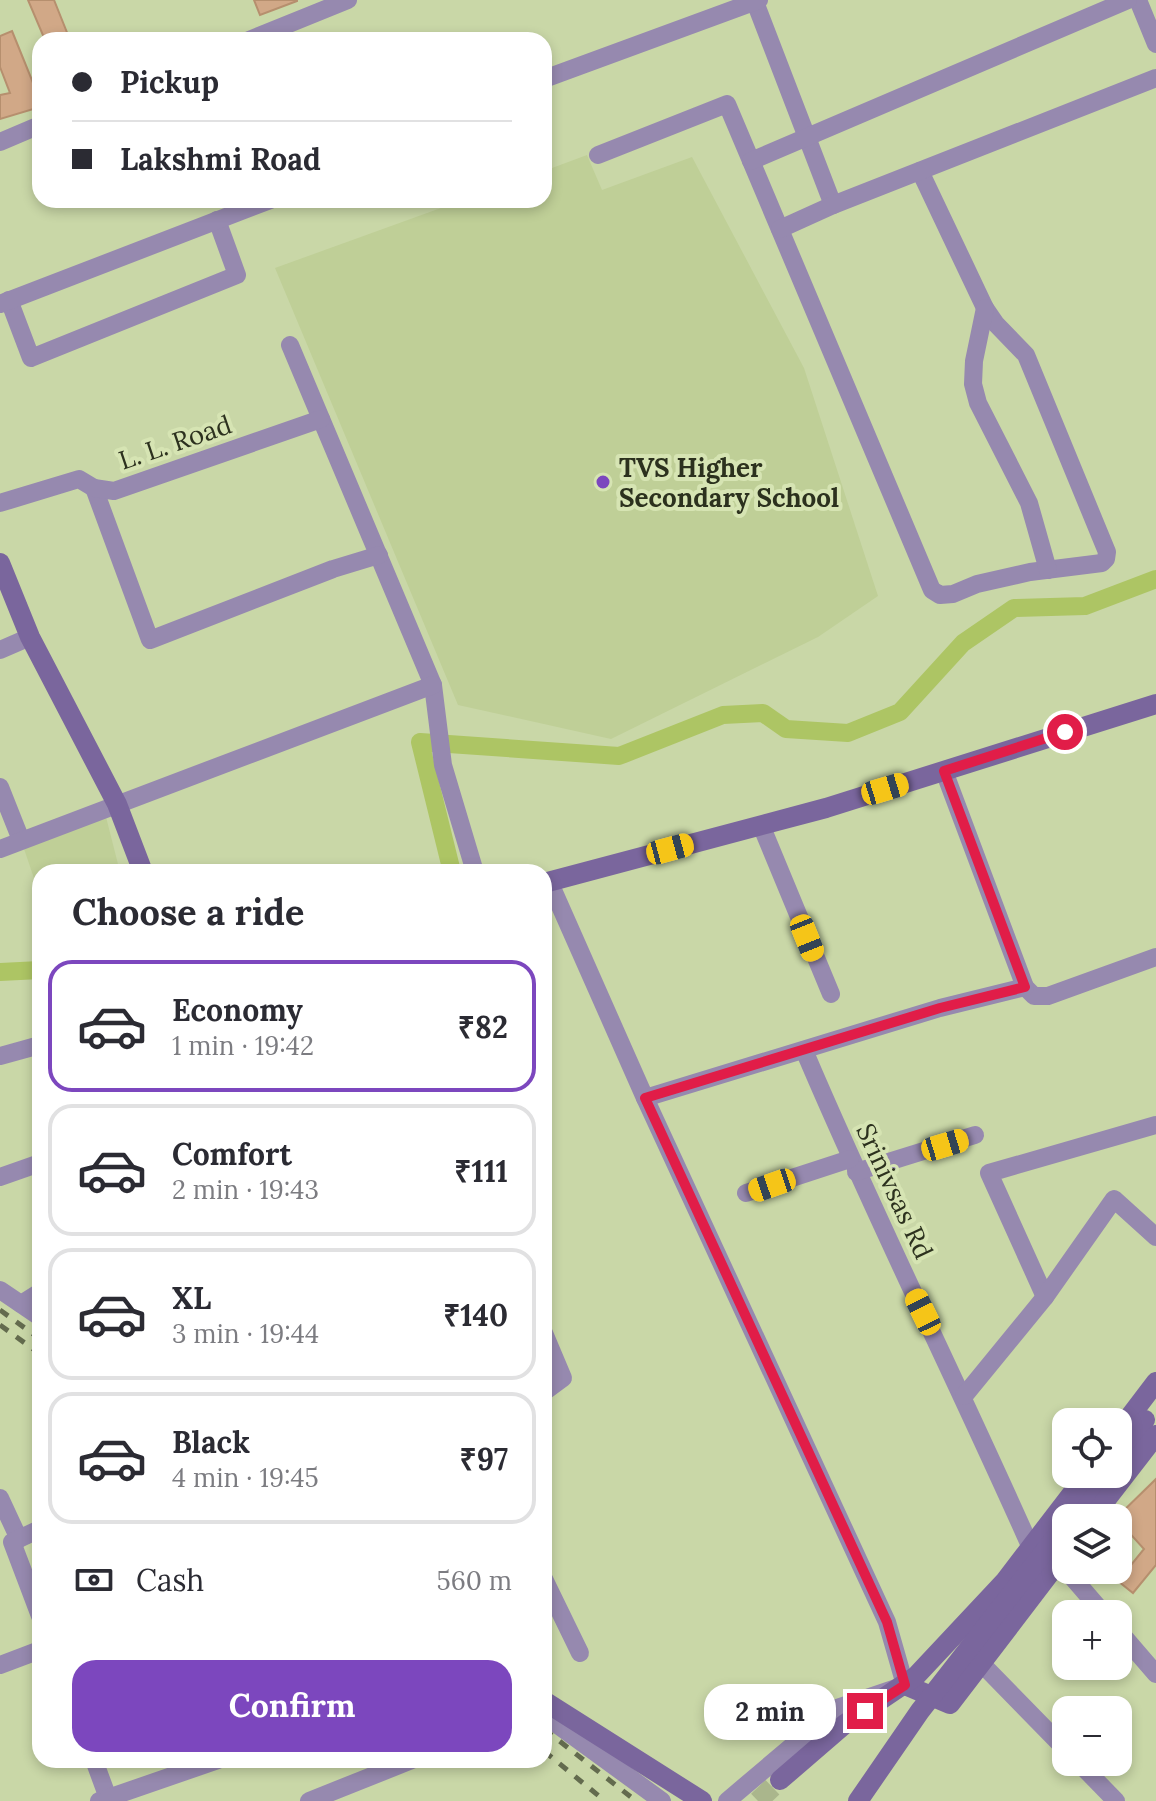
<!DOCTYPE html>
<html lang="en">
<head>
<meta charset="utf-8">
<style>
	:root { --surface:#fff; --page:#f2f2f3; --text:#2b2b33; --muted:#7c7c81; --line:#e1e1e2; --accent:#7c47be }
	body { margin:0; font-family:Lora,serif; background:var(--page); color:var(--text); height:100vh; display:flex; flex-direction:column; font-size:30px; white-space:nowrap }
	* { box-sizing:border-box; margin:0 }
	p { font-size:26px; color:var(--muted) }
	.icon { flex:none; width:44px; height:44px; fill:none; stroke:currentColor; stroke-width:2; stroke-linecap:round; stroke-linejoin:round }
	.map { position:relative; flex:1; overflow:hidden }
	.sheet { position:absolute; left:32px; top:864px; width:520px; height:904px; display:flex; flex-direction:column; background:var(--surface); border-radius:24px; box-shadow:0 4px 12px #0003 }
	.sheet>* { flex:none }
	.top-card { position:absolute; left:32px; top:32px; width:520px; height:176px; border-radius:24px; box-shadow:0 4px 12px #0003; display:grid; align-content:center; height:176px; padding:0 40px; background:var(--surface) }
	.buttons { position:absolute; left:1052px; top:1408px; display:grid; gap:16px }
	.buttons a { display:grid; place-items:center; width:80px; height:80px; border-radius:16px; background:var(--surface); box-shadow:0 4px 12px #0003; font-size:40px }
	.end { position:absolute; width:36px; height:36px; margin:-18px; border:10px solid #e11d48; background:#fff; box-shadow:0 0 0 4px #fff }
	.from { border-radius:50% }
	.bubble { position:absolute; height:56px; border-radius:24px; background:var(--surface); box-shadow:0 4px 12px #0003; font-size:26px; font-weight:700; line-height:56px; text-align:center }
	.car { position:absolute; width:24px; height:48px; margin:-24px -12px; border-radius:10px; box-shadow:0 0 6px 2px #0007; background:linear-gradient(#f5c518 24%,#345 0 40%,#f5c518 0 76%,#345 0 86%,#f5c518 0) }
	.top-card b { display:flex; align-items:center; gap:28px; height:76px; font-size:30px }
	.top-card b+b { border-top:2px solid var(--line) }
	.top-card i { width:20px; height:20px; background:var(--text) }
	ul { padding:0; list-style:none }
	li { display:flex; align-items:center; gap:24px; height:132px; margin:0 16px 12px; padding:0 24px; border:4px solid var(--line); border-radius:24px }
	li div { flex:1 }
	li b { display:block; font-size:30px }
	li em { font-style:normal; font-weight:700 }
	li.selected { border-color:var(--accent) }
	li>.icon { width:72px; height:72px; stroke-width:1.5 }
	h2 { padding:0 40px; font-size:36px; line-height:96px }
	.pay { display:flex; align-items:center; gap:20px; height:88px; padding:0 40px; font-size:30px }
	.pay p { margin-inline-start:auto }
	.primary-button { display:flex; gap:16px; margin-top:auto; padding:16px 40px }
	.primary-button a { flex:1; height:92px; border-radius:24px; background:var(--accent); color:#fff; font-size:32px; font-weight:700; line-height:92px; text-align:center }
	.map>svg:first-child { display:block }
	.built { fill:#bfcf97 }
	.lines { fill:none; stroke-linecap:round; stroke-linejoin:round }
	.canal { stroke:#adc564; stroke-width:18 }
	.building { fill:#d1a887; stroke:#b68f6e; stroke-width:2 }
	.secondary-tunnel { stroke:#aab68c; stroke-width:20; stroke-dasharray:20 10; stroke-linecap:butt }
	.street { stroke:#9689af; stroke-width:18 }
	.secondary { stroke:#7a669d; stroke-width:20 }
	.rail { stroke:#636b4e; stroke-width:5; stroke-dasharray:10 10; stroke-linecap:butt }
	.secondary-bridge { stroke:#7a669d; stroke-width:20 }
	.route { stroke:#e11d48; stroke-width:10 }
	.poi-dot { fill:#7c47be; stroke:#d6e4b3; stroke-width:3 }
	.labels { text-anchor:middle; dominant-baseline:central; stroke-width:8; stroke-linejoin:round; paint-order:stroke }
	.street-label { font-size:26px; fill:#2c311e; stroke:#d6e4b3 }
	.poi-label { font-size:26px; font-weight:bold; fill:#2c311e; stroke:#d6e4b3; text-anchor:start }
</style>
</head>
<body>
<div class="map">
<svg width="1156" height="1801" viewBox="0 0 1156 1801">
	<rect width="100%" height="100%" fill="#c9d7a7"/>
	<g class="built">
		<polygon points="587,155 602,190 692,157 804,368 878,596 818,637 611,739 458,705 275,268 463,200 544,200 544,171"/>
		<polygon points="106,817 120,872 40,872 40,896 21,840"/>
	</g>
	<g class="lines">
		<g class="canal">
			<polyline points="452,872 420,742 619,756 723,715 763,713 786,729 848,733 900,712 963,643 1014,608 1085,606 1156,579"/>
			<polyline points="0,972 40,970"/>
		</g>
	</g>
	<g class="building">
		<polygon points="28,0 54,0 70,40 45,40"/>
		<polygon points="254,0 297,0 297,1 260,15"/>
		<polygon points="12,31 40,100 40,107 0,119 0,95 10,93 0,67 0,36"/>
		<polygon points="1156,1479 1156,1565 1133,1593 1118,1581 1144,1549 1116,1518"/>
	</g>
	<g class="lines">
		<polyline class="secondary-tunnel" points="758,1801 780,1780"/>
		<g class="street">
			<polyline points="1138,0 1156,44"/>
			<polyline points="755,2 833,205"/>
			<polyline points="249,40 348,0"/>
			<polyline points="544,79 759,0"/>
			<polyline points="0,142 40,125"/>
			<polyline points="598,155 727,104 932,590 940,595 953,594 977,584 1030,572 1102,563 1106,559 1107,552 1026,355 996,324 985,308 920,171"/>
			<polyline points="751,161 1128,0"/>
			<polyline points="780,229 833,205 1156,78"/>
			<polyline points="9,300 31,358 237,275 217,220"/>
			<polyline points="0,304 270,200"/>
			<polyline points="985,308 974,361 973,384 978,403 1029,503 1048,570"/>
			<polyline points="290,345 433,685 443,765 475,872"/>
			<polyline points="94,488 150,640 333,569 379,555"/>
			<polyline points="0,503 79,479 94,488 114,491 321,419"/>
			<polyline points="0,650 30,637"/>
			<polyline points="944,771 1025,987 1034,996 1048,996 1156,957"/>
			<polyline points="0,787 21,840"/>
			<polyline points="761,825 831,994"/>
			<polyline points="0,849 433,685"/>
			<polyline points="549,881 645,1098 887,1622 905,1685 837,1708 727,1801"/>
			<path d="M 804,1050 C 875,1218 957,1381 1031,1548"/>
			<polyline points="0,1056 40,1045"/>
			<polyline points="645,1098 940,1008 1025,987"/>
			<polyline points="856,1172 975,1135"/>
			<polyline points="0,1177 40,1163"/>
			<polyline points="746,1193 850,1159"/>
			<polyline points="0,1290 40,1317"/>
			<polyline points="1045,1297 989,1173 1156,1125"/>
			<polyline points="21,1304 40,1292"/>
			<polyline points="544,1333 563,1378 544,1392"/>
			<polyline points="964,1396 1045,1297 1114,1199 1156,1237"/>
			<polyline points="0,1498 19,1539"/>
			<polyline points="40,1529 12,1542 40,1616"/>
			<polyline points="1066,1570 1104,1614"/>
			<polyline points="544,1579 580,1653"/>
			<polyline points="1118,1630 1156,1674"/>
			<polyline points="981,1663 1066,1750"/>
			<polyline points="0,1665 40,1650"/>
			<polyline points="544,1715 662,1801"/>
			<polyline points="94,1760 108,1798 99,1801"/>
			<polyline points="1078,1762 1116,1801"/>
			<polyline points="110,1801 108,1798 218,1760"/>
			<polyline points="309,1801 412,1760"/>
		</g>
		<g class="secondary">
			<polyline points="0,563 30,637 117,804 143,872"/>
			<polyline points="544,883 826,808 1156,704"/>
			<polyline points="1118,1432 1156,1382"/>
			<polyline points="1118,1455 1145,1420"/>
			<polyline points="1082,1502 1104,1474"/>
			<polyline points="1092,1518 1156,1435"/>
			<polyline points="905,1685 950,1704 1066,1552"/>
			<polyline points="544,1701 702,1801"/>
			<polyline points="780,1780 845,1724 916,1676 1005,1581 1087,1474"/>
		</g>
		<g class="rail">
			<polyline points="0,1310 40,1339"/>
			<polyline points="0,1325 40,1354"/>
			<polyline points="544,1729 636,1801"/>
			<polyline points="544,1751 605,1801"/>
		</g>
		<polyline class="secondary-bridge" points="858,1801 920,1711 1066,1524"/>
	</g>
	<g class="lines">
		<polyline class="route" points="865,1711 905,1685 887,1622 645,1098 940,1008 1025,987 944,771 1065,732"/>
	</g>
	<circle class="poi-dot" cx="603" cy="482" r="8"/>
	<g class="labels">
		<g class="street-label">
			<text transform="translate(175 442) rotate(-19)">L. L. Road</text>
			<text transform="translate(895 1191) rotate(65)">Srinivsas Rd</text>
		</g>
		<g class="poi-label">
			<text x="619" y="467">TVS Higher<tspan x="619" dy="30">Secondary School</tspan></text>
		</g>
	</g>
</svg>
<div class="buttons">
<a><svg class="icon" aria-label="locate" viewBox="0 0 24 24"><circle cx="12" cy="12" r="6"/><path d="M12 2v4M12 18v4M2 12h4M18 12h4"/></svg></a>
<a><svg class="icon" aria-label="layers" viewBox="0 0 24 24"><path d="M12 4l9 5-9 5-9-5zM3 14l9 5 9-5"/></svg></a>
<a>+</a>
<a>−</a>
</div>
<i class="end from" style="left:1065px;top:732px"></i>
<i class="end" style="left:865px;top:1711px"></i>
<div class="bubble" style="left:704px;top:1684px;width:132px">2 min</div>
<i class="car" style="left:885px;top:789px;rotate:73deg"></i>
<i class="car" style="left:670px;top:849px;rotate:75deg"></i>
<i class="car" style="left:807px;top:938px;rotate:158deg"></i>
<i class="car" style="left:945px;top:1145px;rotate:73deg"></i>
<i class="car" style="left:772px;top:1185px;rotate:251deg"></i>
<i class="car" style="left:923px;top:1312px;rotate:334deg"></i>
<div class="top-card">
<b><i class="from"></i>Pickup</b>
<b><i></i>Lakshmi Road</b>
</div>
<section class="sheet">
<h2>Choose a ride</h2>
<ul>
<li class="selected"><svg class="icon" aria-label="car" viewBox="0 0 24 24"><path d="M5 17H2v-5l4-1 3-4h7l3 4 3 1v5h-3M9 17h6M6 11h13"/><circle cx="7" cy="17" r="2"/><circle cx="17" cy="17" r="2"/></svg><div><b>Economy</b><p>1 min · 19:42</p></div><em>₹82</em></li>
<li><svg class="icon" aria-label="car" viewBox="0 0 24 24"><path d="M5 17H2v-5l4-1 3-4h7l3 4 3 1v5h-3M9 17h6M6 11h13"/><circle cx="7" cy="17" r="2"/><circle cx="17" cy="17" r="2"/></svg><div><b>Comfort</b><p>2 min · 19:43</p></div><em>₹111</em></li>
<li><svg class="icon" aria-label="car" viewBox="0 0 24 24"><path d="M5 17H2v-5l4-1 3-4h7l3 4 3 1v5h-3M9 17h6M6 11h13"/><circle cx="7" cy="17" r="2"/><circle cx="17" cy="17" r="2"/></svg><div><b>XL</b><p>3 min · 19:44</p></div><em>₹140</em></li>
<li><svg class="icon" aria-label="car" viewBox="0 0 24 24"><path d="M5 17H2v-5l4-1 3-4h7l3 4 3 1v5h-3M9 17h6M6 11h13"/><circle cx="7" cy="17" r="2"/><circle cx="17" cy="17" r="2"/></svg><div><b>Black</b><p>4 min · 19:45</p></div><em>₹97</em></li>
</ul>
<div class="pay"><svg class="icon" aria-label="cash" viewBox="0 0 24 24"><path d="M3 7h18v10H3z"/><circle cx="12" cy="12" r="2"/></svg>Cash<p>560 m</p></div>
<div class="primary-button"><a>Confirm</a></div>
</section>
</div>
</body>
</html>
